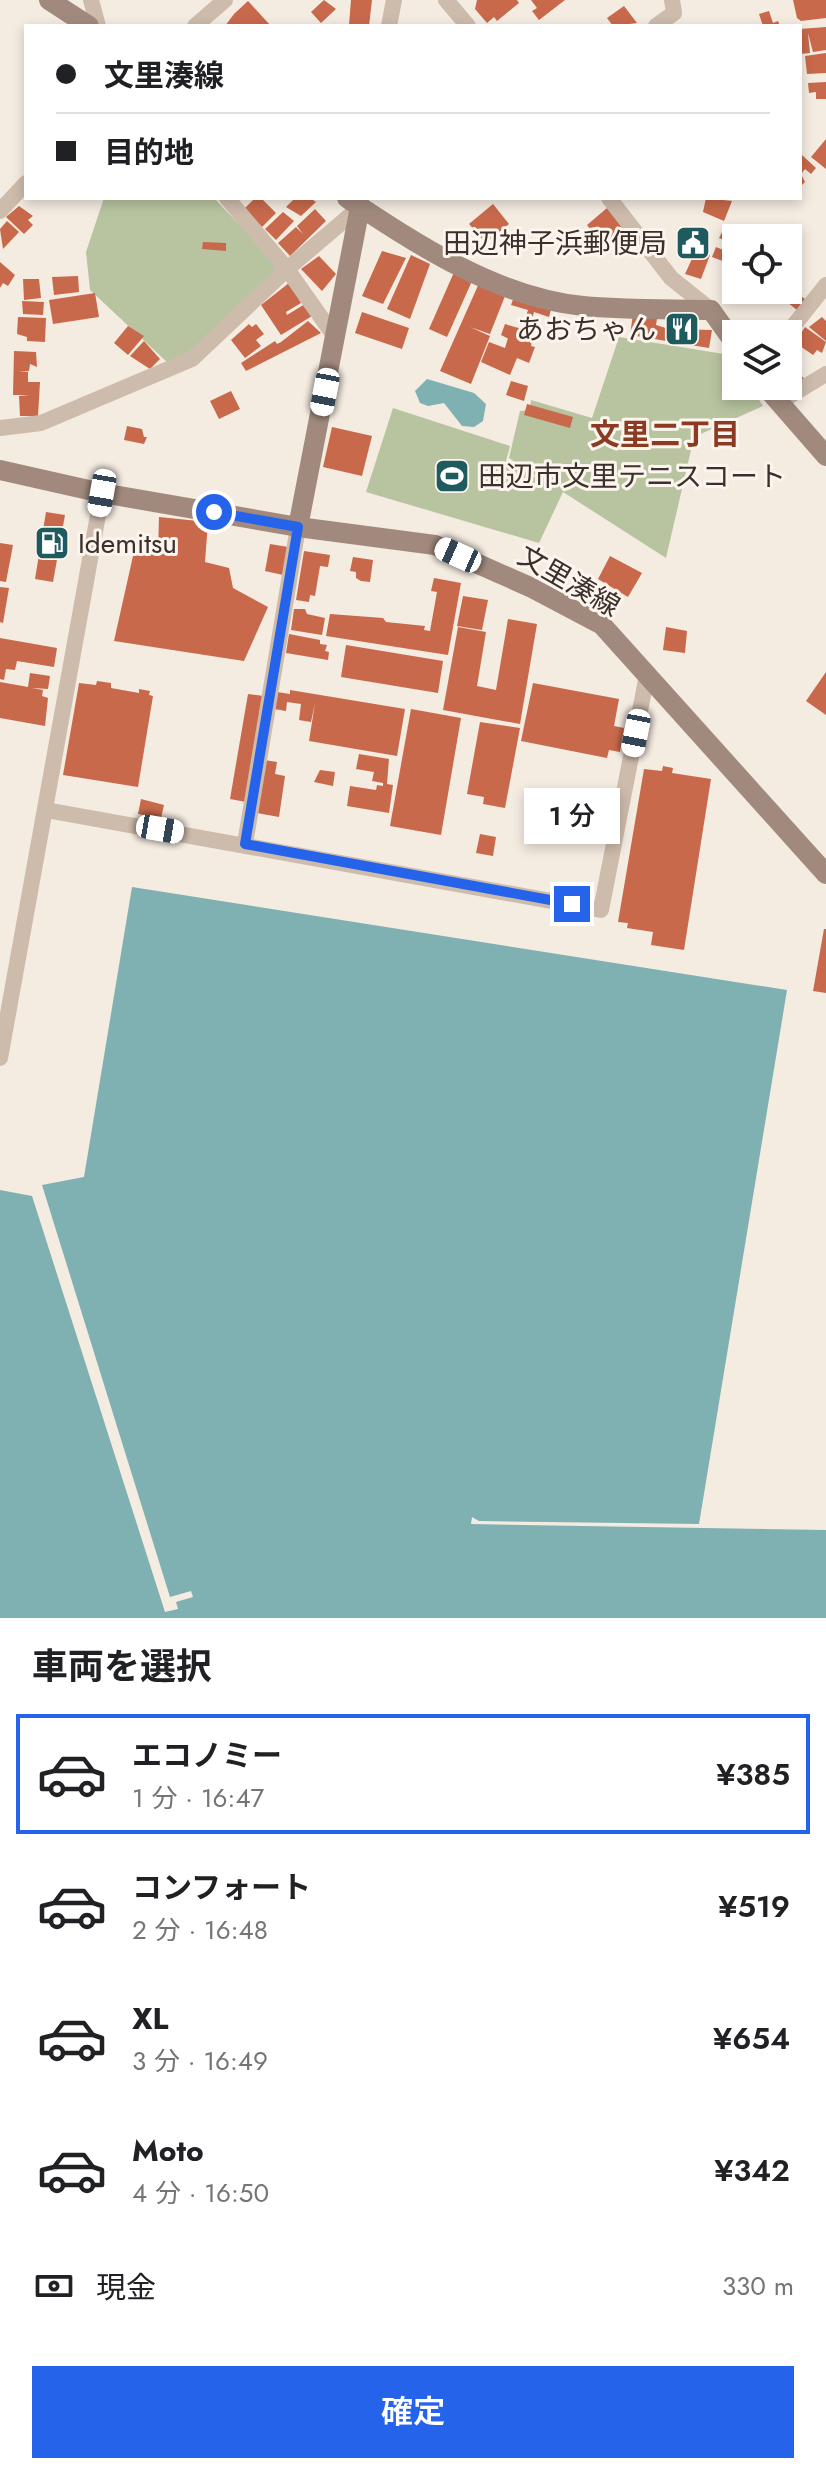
<!DOCTYPE html>
<html lang="ja">
<head>
<meta charset="utf-8">
<style>
	:root { --surface:#fff; --page:#f6f6f6; --text:#202124; --muted:#757577; --line:#e0e0e0; --accent:#2563eb }
	body { margin:0; font-family:Jost,"Noto Sans JP",sans-serif; background:var(--page); color:var(--text); height:100vh; display:flex; flex-direction:column; font-size:30px; white-space:nowrap }
	* { box-sizing:border-box; margin:0 }
	p { font-size:26px; color:var(--muted) }
	.icon { flex:none; width:44px; height:44px; fill:none; stroke:currentColor; stroke-width:2; stroke-linecap:round; stroke-linejoin:round }
	.map { position:relative; height:1618px; overflow:hidden }
	.drawer { display:flex; flex-direction:column; background:var(--surface); flex:1 }
	.drawer>* { flex:none }
	.hud { position:absolute; left:24px; top:24px; width:778px; height:176px; border-radius:0px; box-shadow:0 4px 12px #0003; display:grid; align-content:center; height:176px; padding:0 32px; background:var(--surface) }
	.controls { position:absolute; left:722px; top:224px; display:grid; gap:16px }
	.controls a { display:grid; place-items:center; width:80px; height:80px; border-radius:0px; background:var(--surface); box-shadow:0 4px 12px #0003; font-size:40px }
	.end { position:absolute; width:36px; height:36px; margin:-18px; border:10px solid #2563eb; background:#fff; box-shadow:0 0 0 4px #fff }
	.from { border-radius:50% }
	.bubble { position:absolute; height:56px; border-radius:0px; background:var(--surface); box-shadow:0 4px 12px #0003; font-size:26px; font-weight:600; line-height:56px; text-align:center }
	.car { position:absolute; width:24px; height:48px; margin:-24px -12px; border-radius:10px; box-shadow:0 0 6px 2px #0007; background:linear-gradient(#fff 24%,#345 0 40%,#fff 0 76%,#345 0 86%,#fff 0) }
	.hud b { display:flex; align-items:center; gap:28px; height:76px; font-size:30px }
	.hud b+b { border-top:2px solid var(--line) }
	.hud i { width:20px; height:20px; background:var(--text) }
	ul { padding:0; list-style:none }
	li { display:flex; align-items:center; gap:24px; height:120px; margin:0 16px 12px; padding:0 16px; border:4px solid transparent; border-radius:0px }
	li div { flex:1 }
	li b { display:block; font-size:30px }
	li em { font-style:normal; font-weight:600 }
	li.current { border-color:var(--accent) }
	li>.icon { width:72px; height:72px; stroke-width:1.5 }
	h2 { padding:0 32px; font-size:36px; line-height:96px }
	.pay { display:flex; align-items:center; gap:20px; height:88px; padding:0 32px; font-size:30px }
	.pay p { margin-inline-start:auto }
	.primary-button { display:flex; gap:16px; margin-top:auto; padding:16px 32px }
	.primary-button a { flex:1; height:92px; border-radius:0px; background:var(--accent); color:#fff; font-size:32px; font-weight:600; line-height:92px; text-align:center }
	.map>svg:first-child { display:block }
	.green { fill:#b8c4a0 }
	.water { fill:#7fb0b2 }
	.building { fill:#c8694b }
	.lines { fill:none; stroke-linecap:round; stroke-linejoin:round }
	.street { stroke:#cdbbac; stroke-width:16 }
	.secondary { stroke:#a18a7d; stroke-width:20 }
	.route { stroke:#2563eb; stroke-width:10 }
	.labels { text-anchor:middle; dominant-baseline:central; stroke-width:6; stroke-linejoin:round; paint-order:stroke }
	.poi-label { font-size:28px; fill:#3b302b; stroke:#fbf5ee; text-anchor:end }
	.street-label { font-size:28px; fill:#3b302b; stroke:#fbf5ee }
	.neighbourhood-label { font-size:30px; font-weight:bold; fill:#8c3b22; stroke:#fbf5ee }
</style>
</head>
<body>
<div class="map">
<svg width="826" height="1618" viewBox="0 0 826 1618">
	<rect width="100%" height="100%" fill="#f4ebe1"/>
	<g class="green">
		<polygon points="104,198 214,198 280,267 194,350 168,363 90,290 86,252"/>
		<polygon points="619,337 730,355 736,365 736,386 750,386 763,406 694,437 666,558 563,492 539,543 366,492 393,408 510,446 506,461 546,483 509,458 520,411 530,410 531,400 592,418"/>
	</g>
	<g class="water">
		<polygon points="427,379 474,393 486,404 483,421 474,427 462,426 444,403 428,406 420,403 415,391"/>
		<polygon points="132,887 787,990 699,1524 479,1521 472,1517 471,1524 826,1530 826,1618 0,1618 0,1190 32,1196 165,1612 178,1609 176,1602 193,1597 191,1591 170,1597 42,1185 84,1177"/>
	</g>
	<g class="building">
		<polygon points="324,0 336,9 321,23 311,12"/>
		<polygon points="351,0 372,0 369,26 349,25"/>
		<polygon points="477,0 517,0 519,3 497,21 494,17 487,23 475,9"/>
		<polygon points="531,0 565,0 539,20 532,11 537,8"/>
		<polygon points="793,0 826,0 826,18 801,21 797,18"/>
		<polygon points="248,1 271,26 225,26 234,14"/>
		<polygon points="624,6 637,23 613,26 607,18"/>
		<polygon points="769,11 773,23 778,21 780,26 763,26 759,14"/>
		<polygon points="826,27 826,50 813,52 808,33 810,53 800,54 800,29"/>
		<polygon points="826,53 826,73 807,74 805,56"/>
		<polygon points="826,82 826,99 816,99 816,92 809,93 808,83"/>
		<polygon points="826,139 826,169 811,157"/>
		<polygon points="802,155 816,168 811,174 805,169 801,174 805,182 800,187"/>
		<polygon points="255,198 261,198 276,213 262,227 244,209"/>
		<polygon points="295,198 310,198 316,202 301,216 286,207"/>
		<polygon points="706,198 732,201 724,221 703,212"/>
		<polygon points="493,204 509,224 486,243 469,224"/>
		<polygon points="19,206 33,216 28,220 33,225 24,234 6,217"/>
		<polygon points="607,208 627,231 606,249 587,225"/>
		<polygon points="315,209 326,221 290,256 278,243 296,227 303,234 297,226"/>
		<polygon points="283,212 294,221 276,240 265,229"/>
		<polygon points="7,221 19,232 3,249 0,229"/>
		<polygon points="725,226 746,235 745,238 736,238 736,245 719,238"/>
		<polygon points="203,242 226,243 226,251 202,249"/>
		<polygon points="716,247 731,253 728,263 712,257"/>
		<polygon points="696,250 710,255 701,279 685,274"/>
		<polygon points="382,251 406,258 383,304 362,296"/>
		<polygon points="411,255 430,264 410,319 387,309"/>
		<polygon points="319,256 336,274 322,291 301,269"/>
		<polygon points="0,262 15,275 8,286 3,283 0,288"/>
		<polygon points="455,270 472,281 447,337 429,329"/>
		<polygon points="78,276 79,292 54,295 52,277"/>
		<polygon points="23,279 39,279 41,298 24,300"/>
		<polygon points="480,281 507,291 490,334 470,327 490,336 471,384 440,371"/>
		<polygon points="289,283 301,303 286,312 287,315 305,304 312,316 281,335 261,305"/>
		<polygon points="788,286 805,299 797,310 772,290 788,290"/>
		<polygon points="95,293 99,317 53,324 49,300"/>
		<polygon points="515,294 552,306 549,317 534,312 528,331 535,330 531,346 535,347 529,363 517,358 510,375 481,362 489,342 505,348 508,338 511,340 501,335 505,324 522,329 528,310 511,305"/>
		<polygon points="22,301 44,302 43,315 23,314"/>
		<polygon points="362,312 409,328 402,349 355,333"/>
		<polygon points="633,314 657,319 656,325 669,329 712,330 709,348 630,335"/>
		<polygon points="18,317 46,318 45,342 27,341 27,337 17,334"/>
		<polygon points="822,317 826,321 826,341 809,327"/>
		<polygon points="308,321 321,333 246,371 241,363 275,341 277,344 281,342"/>
		<polygon points="249,324 252,327 256,324 264,334 256,340 261,346 245,358 231,340"/>
		<polygon points="128,326 144,336 128,355 114,343"/>
		<polygon points="805,327 826,342 822,353 817,350 813,355 800,346 802,343 797,339"/>
		<polygon points="144,341 160,359 150,369 130,356"/>
		<polygon points="14,351 36,352 37,367 30,364 29,371 19,372 28,372 28,382 40,382 38,416 20,416 19,396 29,395 13,395"/>
		<polygon points="788,364 806,380 783,392 779,388 788,386"/>
		<polygon points="511,381 528,386 524,401 506,395"/>
		<polygon points="231,391 240,409 219,419 210,401"/>
		<polygon points="527,404 573,417 570,428 524,415"/>
		<polygon points="127,426 142,429 144,437 147,437 144,444 124,440"/>
		<polygon points="332,427 372,436 362,476 323,467"/>
		<polygon points="46,512 65,515 53,582 35,579"/>
		<polygon points="159,517 208,522 205,562 229,568 233,588 268,607 244,661 114,641 135,547 158,550"/>
		<polygon points="0,543 13,545 6,582 0,581"/>
		<polygon points="270,544 288,547 283,575 265,571"/>
		<polygon points="304,551 330,555 328,567 320,566 315,596 310,595 309,602 296,600"/>
		<polygon points="610,556 642,573 628,597 598,579"/>
		<polygon points="353,557 373,560 370,582 361,581 356,578 356,572 350,571"/>
		<polygon points="434,578 461,583 448,655 326,636 330,614 383,618 386,622 425,626 424,630 430,631 437,592 431,591"/>
		<polygon points="0,587 9,588 3,623 0,622"/>
		<polygon points="463,596 488,600 482,630 457,626"/>
		<polygon points="294,609 305,609 307,614 325,618 322,635 291,630"/>
		<polygon points="508,619 537,624 520,724 443,710 458,627 486,632 477,686 496,690"/>
		<polygon points="666,627 687,631 685,653 663,650"/>
		<polygon points="289,634 320,640 320,644 327,645 325,651 329,652 328,660 286,653"/>
		<polygon points="0,638 57,648 54,667 17,661 15,670 6,669 4,680 0,679"/>
		<polygon points="346,645 443,661 438,693 341,677"/>
		<polygon points="826,672 826,715 806,701"/>
		<polygon points="30,673 50,676 48,689 32,688 43,690 42,696 48,698 45,726 0,718 0,682 28,687"/>
		<polygon points="97,681 111,683 111,688 139,693 139,689 150,691 149,695 153,696 138,787 63,775 79,683 96,685"/>
		<polygon points="533,683 619,699 614,726 624,728 620,752 609,750 607,758 521,741"/>
		<polygon points="290,690 405,709 397,756 309,741 315,703 311,722 299,720 301,704 287,702 286,711 274,709 277,692 290,694"/>
		<polygon points="248,694 264,696 246,802 230,799"/>
		<polygon points="411,709 461,718 441,835 390,826"/>
		<polygon points="480,722 520,728 505,808 483,804 484,797 467,794"/>
		<polygon points="359,754 389,759 387,784 393,785 389,813 347,806 350,786 376,790 377,785 383,786 383,783 372,781 374,772 356,769"/>
		<polygon points="264,760 277,762 275,774 285,776 279,817 257,813"/>
		<polygon points="663,766 673,768 672,773 711,779 684,950 651,945 653,932 627,928 628,923 618,922 644,769 662,771"/>
		<polygon points="320,770 335,772 333,786 314,782"/>
		<polygon points="141,799 164,805 161,818 138,814"/>
		<polygon points="480,834 496,837 493,856 476,853"/>
		<polygon points="824,929 826,929 826,993 813,991"/>
	</g>
	<g class="lines">
		<g class="street">
			<polyline points="91,0 98,26"/>
			<polyline points="446,0 468,26"/>
			<polyline points="195,26 225,0"/>
			<polyline points="389,26 394,0"/>
			<polyline points="656,26 674,13 672,0"/>
			<polyline points="227,198 287,269 335,337"/>
			<polyline points="609,198 671,278 711,310"/>
			<polyline points="0,211 26,183"/>
			<polyline points="787,334 826,285"/>
			<polyline points="778,403 826,374"/>
			<polyline points="0,428 41,423 192,359 287,269 360,207 361,201"/>
			<polyline points="46,810 601,910 647,675"/>
			<polyline points="245,844 298,527"/>
			<polyline points="0,1058 102,493"/>
		</g>
		<g class="secondary">
			<polyline points="49,0 89,26"/>
			<path d="M 347,198 C 418,245 496,297 583,306 C 625,310 669,309 711,310 L 736,345"/>
			<polyline points="765,386 826,456"/>
			<polyline points="0,470 102,493 298,527 435,545 530,587 602,625 826,874"/>
			<polyline points="298,527 360,207"/>
		</g>
	</g>
	<g class="lines">
		<polyline class="route" points="214,512 298,527 245,844 572,904"/>
	</g>
	<defs>
		<g id="civic-square" transform="scale(1.8)"><rect x="-9" y="-9" width="18" height="18" rx="4" fill="#1f5a5e" stroke="#fbf5ee"/><path d="M-.6-6.5H3V-4.5H.6V-3L4-1V1h2V6H-6V1h2V-1L-.6-3ZM-1.2 2.5V6h2.4V2.5Z" fill="#fff"/></g>
		<g id="restaurant-square" transform="scale(1.8)"><rect x="-9" y="-9" width="18" height="18" rx="4" fill="#1f5a5e" stroke="#fbf5ee"/><path d="M-5-6h1v4h1v-4h1v4h1v-4h1v5L-1.5 .5V6h-2V.5L-5-1ZM5-6V6H3V1.5H1.5Q1.5-4 5-6Z" fill="#fff"/></g>
		<g id="stadium-square" transform="scale(1.8)"><rect x="-9" y="-9" width="18" height="18" rx="4" fill="#1f5a5e" stroke="#fbf5ee"/><path d="M0-5a6.5 5 0 1 0 0 10a6.5 5 0 1 0 0-10ZM-3.5-1.8h7v3.6h-7Z" fill="#fff"/></g>
		<g id="fuel-square" transform="scale(1.8)"><rect x="-9" y="-9" width="18" height="18" rx="4" fill="#1f5a5e" stroke="#fbf5ee"/><path d="M-5.5-6h7V0h2V4h1.3V-2.5L3-4.5l.8-.8L6-3V5H2.5V1h-1V6h-7ZM-4.2-4.7v3.2H.2V-4.7Z" fill="#fff"/></g>
	</defs>
	<g fill-rule="evenodd">
		<use href="#civic-square" x="693" y="243"/>
		<use href="#restaurant-square" x="682" y="329"/>
		<use href="#stadium-square" x="452" y="476"/>
		<use href="#fuel-square" x="52" y="543"/>
	</g>
	<g class="labels">
		<g class="poi-label">
			<text x="667" y="243">田辺神子浜郵便局</text>
			<text x="656" y="329">あおちゃん</text>
			<text x="478" y="476" text-anchor="start">田辺市文里テニスコート</text>
			<text x="78" y="543" text-anchor="start">Idemitsu</text>
		</g>
		<g class="street-label">
			<text transform="translate(569 581) rotate(30)">文里湊線</text>
		</g>
		<g class="neighbourhood-label">
			<text x="665" y="434">文里二丁目</text>
		</g>
	</g>
</svg>
<div class="controls">
<a><svg class="icon" aria-label="locate" viewBox="0 0 24 24"><circle cx="12" cy="12" r="6"/><path d="M12 2v4M12 18v4M2 12h4M18 12h4"/></svg></a>
<a><svg class="icon" aria-label="layers" viewBox="0 0 24 24"><path d="M12 4l9 5-9 5-9-5zM3 14l9 5 9-5"/></svg></a>
</div>
<i class="end from" style="left:214px;top:512px"></i>
<i class="end" style="left:572px;top:904px"></i>
<div class="bubble" style="left:524px;top:788px;width:96px">1 分</div>
<i class="car" style="left:325px;top:392px;rotate:191deg"></i>
<i class="car" style="left:102px;top:493px;rotate:190deg"></i>
<i class="car" style="left:458px;top:555px;rotate:294deg"></i>
<i class="car" style="left:636px;top:733px;rotate:191deg"></i>
<i class="car" style="left:160px;top:829px;rotate:100deg"></i>
<div class="hud">
<b><i class="from"></i>文里湊線</b>
<b><i></i>目的地</b>
</div>
</div>
<section class="drawer">
<h2>車両を選択</h2>
<ul>
<li class="current"><svg class="icon" aria-label="car" viewBox="0 0 24 24"><path d="M5 17H2v-5l4-1 3-4h7l3 4 3 1v5h-3M9 17h6M6 11h13"/><circle cx="7" cy="17" r="2"/><circle cx="17" cy="17" r="2"/></svg><div><b>エコノミー</b><p>1 分 · 16:47</p></div><em>¥385</em></li>
<li><svg class="icon" aria-label="car" viewBox="0 0 24 24"><path d="M5 17H2v-5l4-1 3-4h7l3 4 3 1v5h-3M9 17h6M6 11h13"/><circle cx="7" cy="17" r="2"/><circle cx="17" cy="17" r="2"/></svg><div><b>コンフォート</b><p>2 分 · 16:48</p></div><em>¥519</em></li>
<li><svg class="icon" aria-label="car" viewBox="0 0 24 24"><path d="M5 17H2v-5l4-1 3-4h7l3 4 3 1v5h-3M9 17h6M6 11h13"/><circle cx="7" cy="17" r="2"/><circle cx="17" cy="17" r="2"/></svg><div><b>XL</b><p>3 分 · 16:49</p></div><em>¥654</em></li>
<li><svg class="icon" aria-label="car" viewBox="0 0 24 24"><path d="M5 17H2v-5l4-1 3-4h7l3 4 3 1v5h-3M9 17h6M6 11h13"/><circle cx="7" cy="17" r="2"/><circle cx="17" cy="17" r="2"/></svg><div><b>Moto</b><p>4 分 · 16:50</p></div><em>¥342</em></li>
</ul>
<div class="pay"><svg class="icon" aria-label="cash" viewBox="0 0 24 24"><path d="M3 7h18v10H3z"/><circle cx="12" cy="12" r="2"/></svg>現金<p>330 m</p></div>
<div class="primary-button"><a>確定</a></div>
</section>
</body>
</html>
